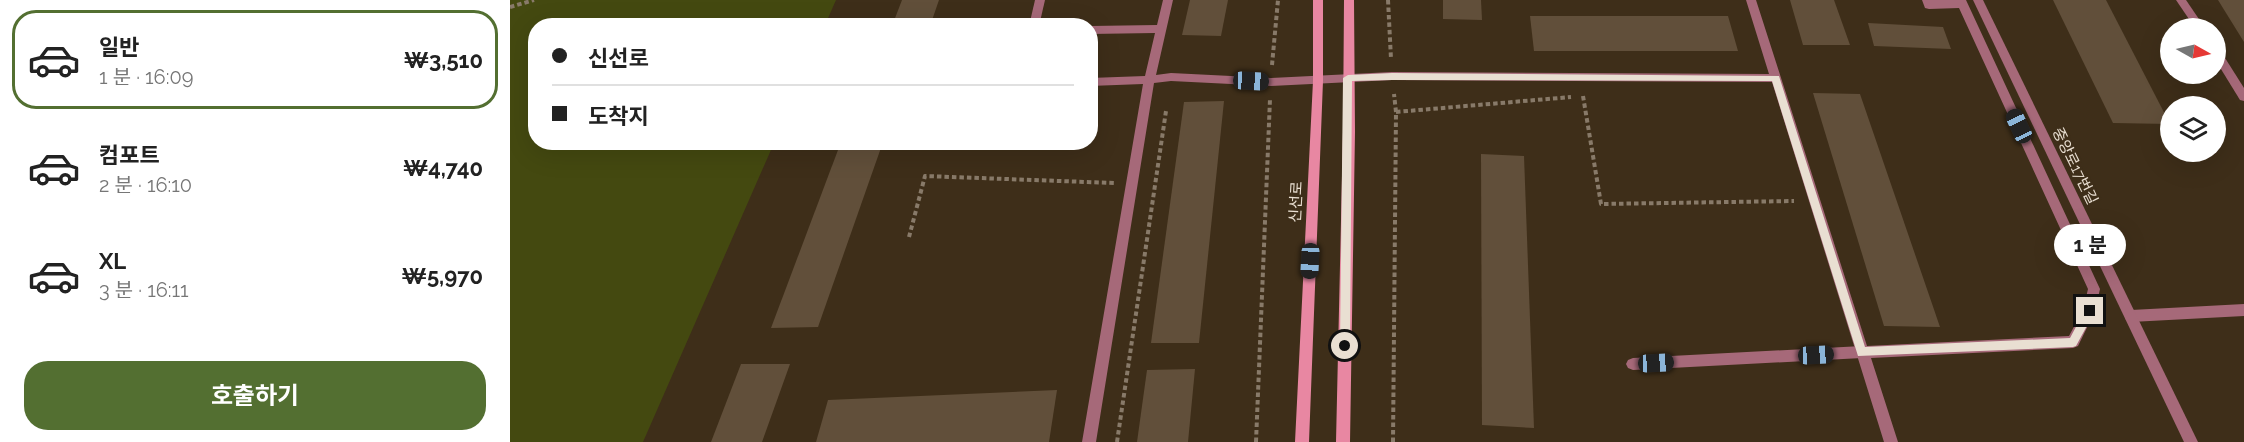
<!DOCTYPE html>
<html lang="ko">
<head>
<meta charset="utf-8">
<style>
	:root { --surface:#fff; --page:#f2f2f2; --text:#222; --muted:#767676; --line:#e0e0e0; --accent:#536f31 }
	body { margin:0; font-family:Raleway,"Noto Sans KR",sans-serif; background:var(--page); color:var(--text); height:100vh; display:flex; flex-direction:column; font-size:22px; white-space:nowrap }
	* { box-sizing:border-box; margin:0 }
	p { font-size:20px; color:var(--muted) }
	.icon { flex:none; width:33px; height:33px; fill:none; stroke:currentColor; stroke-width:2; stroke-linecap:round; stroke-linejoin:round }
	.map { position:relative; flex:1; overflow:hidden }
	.drawer { display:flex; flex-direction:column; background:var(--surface); width:510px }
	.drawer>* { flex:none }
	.guide { position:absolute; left:18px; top:18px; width:570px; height:132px; border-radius:24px; box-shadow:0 6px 24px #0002; display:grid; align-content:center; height:132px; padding:0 24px; background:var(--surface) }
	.needle { width:39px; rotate:98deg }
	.controls { position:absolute; left:1650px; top:18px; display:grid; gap:12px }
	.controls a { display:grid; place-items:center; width:66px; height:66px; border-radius:50%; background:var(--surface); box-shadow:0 6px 24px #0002; font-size:30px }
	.end { position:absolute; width:27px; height:27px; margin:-14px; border:8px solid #e9dfd2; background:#111; box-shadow:0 0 0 3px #111 }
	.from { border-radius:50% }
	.bubble { position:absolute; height:42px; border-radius:21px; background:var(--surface); box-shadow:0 6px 24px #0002; font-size:20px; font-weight:700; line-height:42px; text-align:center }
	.car { position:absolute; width:18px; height:36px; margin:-18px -9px; border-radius:8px; box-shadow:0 0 4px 2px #0007; background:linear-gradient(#222 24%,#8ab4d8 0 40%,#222 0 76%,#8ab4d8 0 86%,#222 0) }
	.guide b { display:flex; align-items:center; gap:21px; height:57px; font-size:22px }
	.guide b+b { border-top:2px solid var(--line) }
	.guide i { width:15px; height:15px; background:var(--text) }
	ul { padding:10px 0 0; list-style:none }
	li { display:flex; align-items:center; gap:18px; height:99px; margin:0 12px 9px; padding:0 12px; border:3px solid transparent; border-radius:24px }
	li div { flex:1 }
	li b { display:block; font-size:22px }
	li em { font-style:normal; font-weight:700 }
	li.on { border-color:var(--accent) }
	li>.icon { width:54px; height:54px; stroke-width:1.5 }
	.action { display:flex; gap:12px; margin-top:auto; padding:12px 24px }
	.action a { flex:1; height:69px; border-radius:24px; background:var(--accent); color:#fff; font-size:24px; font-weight:700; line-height:69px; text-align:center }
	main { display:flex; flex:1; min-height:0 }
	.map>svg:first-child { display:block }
	.green { fill:#444910 }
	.building { fill:#614f3a }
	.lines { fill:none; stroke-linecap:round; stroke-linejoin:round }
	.path { stroke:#887a69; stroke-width:4; stroke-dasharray:4.5 3; stroke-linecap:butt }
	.service { fill:#a66979; fill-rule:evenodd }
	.minor { fill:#a66979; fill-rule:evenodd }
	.tertiary { fill:#a66979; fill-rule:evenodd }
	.secondary { fill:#e887a2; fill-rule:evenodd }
	.route { fill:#e9dfd2 }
	.labels { text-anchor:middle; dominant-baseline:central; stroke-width:4.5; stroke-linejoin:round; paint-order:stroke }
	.street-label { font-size:15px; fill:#e9dfd2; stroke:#3e2e19 }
</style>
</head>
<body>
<main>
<section class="drawer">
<ul>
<li class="on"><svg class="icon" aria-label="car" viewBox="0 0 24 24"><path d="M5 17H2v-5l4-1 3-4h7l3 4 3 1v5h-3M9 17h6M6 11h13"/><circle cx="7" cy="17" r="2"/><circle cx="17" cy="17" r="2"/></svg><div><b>일반</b><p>1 분 · 16:09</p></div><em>₩3,510</em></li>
<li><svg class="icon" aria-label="car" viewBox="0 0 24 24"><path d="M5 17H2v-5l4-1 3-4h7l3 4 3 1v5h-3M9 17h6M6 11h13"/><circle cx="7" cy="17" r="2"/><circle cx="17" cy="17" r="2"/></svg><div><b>컴포트</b><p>2 분 · 16:10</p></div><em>₩4,740</em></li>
<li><svg class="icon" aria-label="car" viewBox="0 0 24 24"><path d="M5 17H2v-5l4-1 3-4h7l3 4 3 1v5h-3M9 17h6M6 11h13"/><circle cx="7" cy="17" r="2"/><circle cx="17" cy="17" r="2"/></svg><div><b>XL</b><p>3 분 · 16:11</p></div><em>₩5,970</em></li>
</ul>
<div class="action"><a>호출하기</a></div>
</section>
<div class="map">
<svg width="1734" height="442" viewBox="0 0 1734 442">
	<rect width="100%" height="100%" fill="#3e2e19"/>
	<polygon class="green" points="0,0 326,0 315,25 26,26 26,142 264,143 133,442 0,442"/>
	<g class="building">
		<polygon points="392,0 429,0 420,26 382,26"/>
		<polygon points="680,0 718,0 711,36 672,35"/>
		<polygon points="933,0 971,0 972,20 933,19"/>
		<polygon points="1280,0 1324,0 1340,45 1293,45"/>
		<polygon points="1543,0 1596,0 1660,124 1603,123"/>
		<polygon points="1708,0 1734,0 1734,42"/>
		<polygon points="1020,16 1218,16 1228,51 1024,51"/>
		<polygon points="1358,23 1433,27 1441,49 1364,46"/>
		<polygon points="1303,93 1350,94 1430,327 1374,326"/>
		<polygon points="580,100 586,100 582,126 580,126"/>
		<polygon points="714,101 689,343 641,343 674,102"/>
		<polygon points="331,142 373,142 308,327 261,328"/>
		<polygon points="971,154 1014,156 1024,428 972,425"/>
		<polygon points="231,364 280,364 252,442 201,442"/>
		<polygon points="685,369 678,442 627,442 637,370"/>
		<polygon points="547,390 539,442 306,442 318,400"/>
	</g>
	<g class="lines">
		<g class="path">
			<polyline points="878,0 881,59"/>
			<polyline points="0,7 24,0"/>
			<polyline points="762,65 768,0"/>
			<polyline points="1073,96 1091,204 1284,201"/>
			<polyline points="886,112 1061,97"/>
			<polyline points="399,237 415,176 604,183"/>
			<polyline points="607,442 656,111"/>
			<polyline points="746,442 760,99"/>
			<polyline points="883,442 886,112 884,94"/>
		</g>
		<g class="service">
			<polygon points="525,0 535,0 529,26 519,26"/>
			<polygon points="653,0 663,0 646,75 661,73 761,78 882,72 1259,74 1236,0 1246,0 1357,346 1559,336 1573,310 1578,289 1449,8 1419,9 1415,8 1412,0 1456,0 1590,289 1585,311 1568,346 1563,348 1361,358 1388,442 1374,442 1262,82 882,80 761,86 661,81 644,83 586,442 572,442 633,84 580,86 580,78 635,76 645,33 580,34 580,26 647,25"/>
			<polygon points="1666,0 1676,0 1695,28 1685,28"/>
			<polygon points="1706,49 1710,50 1734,88 1734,101 1730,100 1706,61"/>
		</g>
		<g class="minor">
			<polygon points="1734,304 1734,316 1621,322 1616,320 1615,316 1616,312 1621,310"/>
			<polygon points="1352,346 1357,348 1359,352 1357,356 1352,358 1123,370 1118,368 1116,364 1118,360 1123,358"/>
		</g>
		<polygon class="tertiary" points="1463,0 1473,0 1688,442 1674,442"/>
		<g class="secondary">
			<polygon points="803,0 813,0 813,81 799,442 785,442 803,81"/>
			<polygon points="834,0 844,0 845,132 840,442 826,442 833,132"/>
		</g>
	</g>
	<polygon class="route" points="882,73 1269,76 1355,347 1560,338 1576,308 1580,307 1585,311 1566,346 1563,347 1348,356 1262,81 882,80 842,81 840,346 835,351 830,346 833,78 838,75"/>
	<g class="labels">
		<g class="street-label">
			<text transform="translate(1565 166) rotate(64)">중앙로17번길</text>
			<text transform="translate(786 202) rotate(-87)">신선로</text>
		</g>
	</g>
</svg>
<div class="controls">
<a><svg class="needle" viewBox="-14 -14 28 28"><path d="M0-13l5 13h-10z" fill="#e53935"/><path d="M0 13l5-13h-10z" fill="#767676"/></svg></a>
<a><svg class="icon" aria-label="layers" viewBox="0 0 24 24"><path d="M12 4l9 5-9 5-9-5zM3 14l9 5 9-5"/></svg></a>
</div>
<i class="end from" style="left:835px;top:346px"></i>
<i class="end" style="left:1580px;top:311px"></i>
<div class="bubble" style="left:1544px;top:224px;width:72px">1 분</div>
<i class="car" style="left:741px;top:81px;rotate:93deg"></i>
<i class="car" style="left:1509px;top:126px;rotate:335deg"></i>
<i class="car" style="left:800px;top:261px;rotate:183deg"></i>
<i class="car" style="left:1306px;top:355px;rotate:87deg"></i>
<i class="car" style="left:1146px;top:363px;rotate:87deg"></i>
<div class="guide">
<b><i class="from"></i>신선로</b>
<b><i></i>도착지</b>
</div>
</div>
</main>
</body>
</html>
